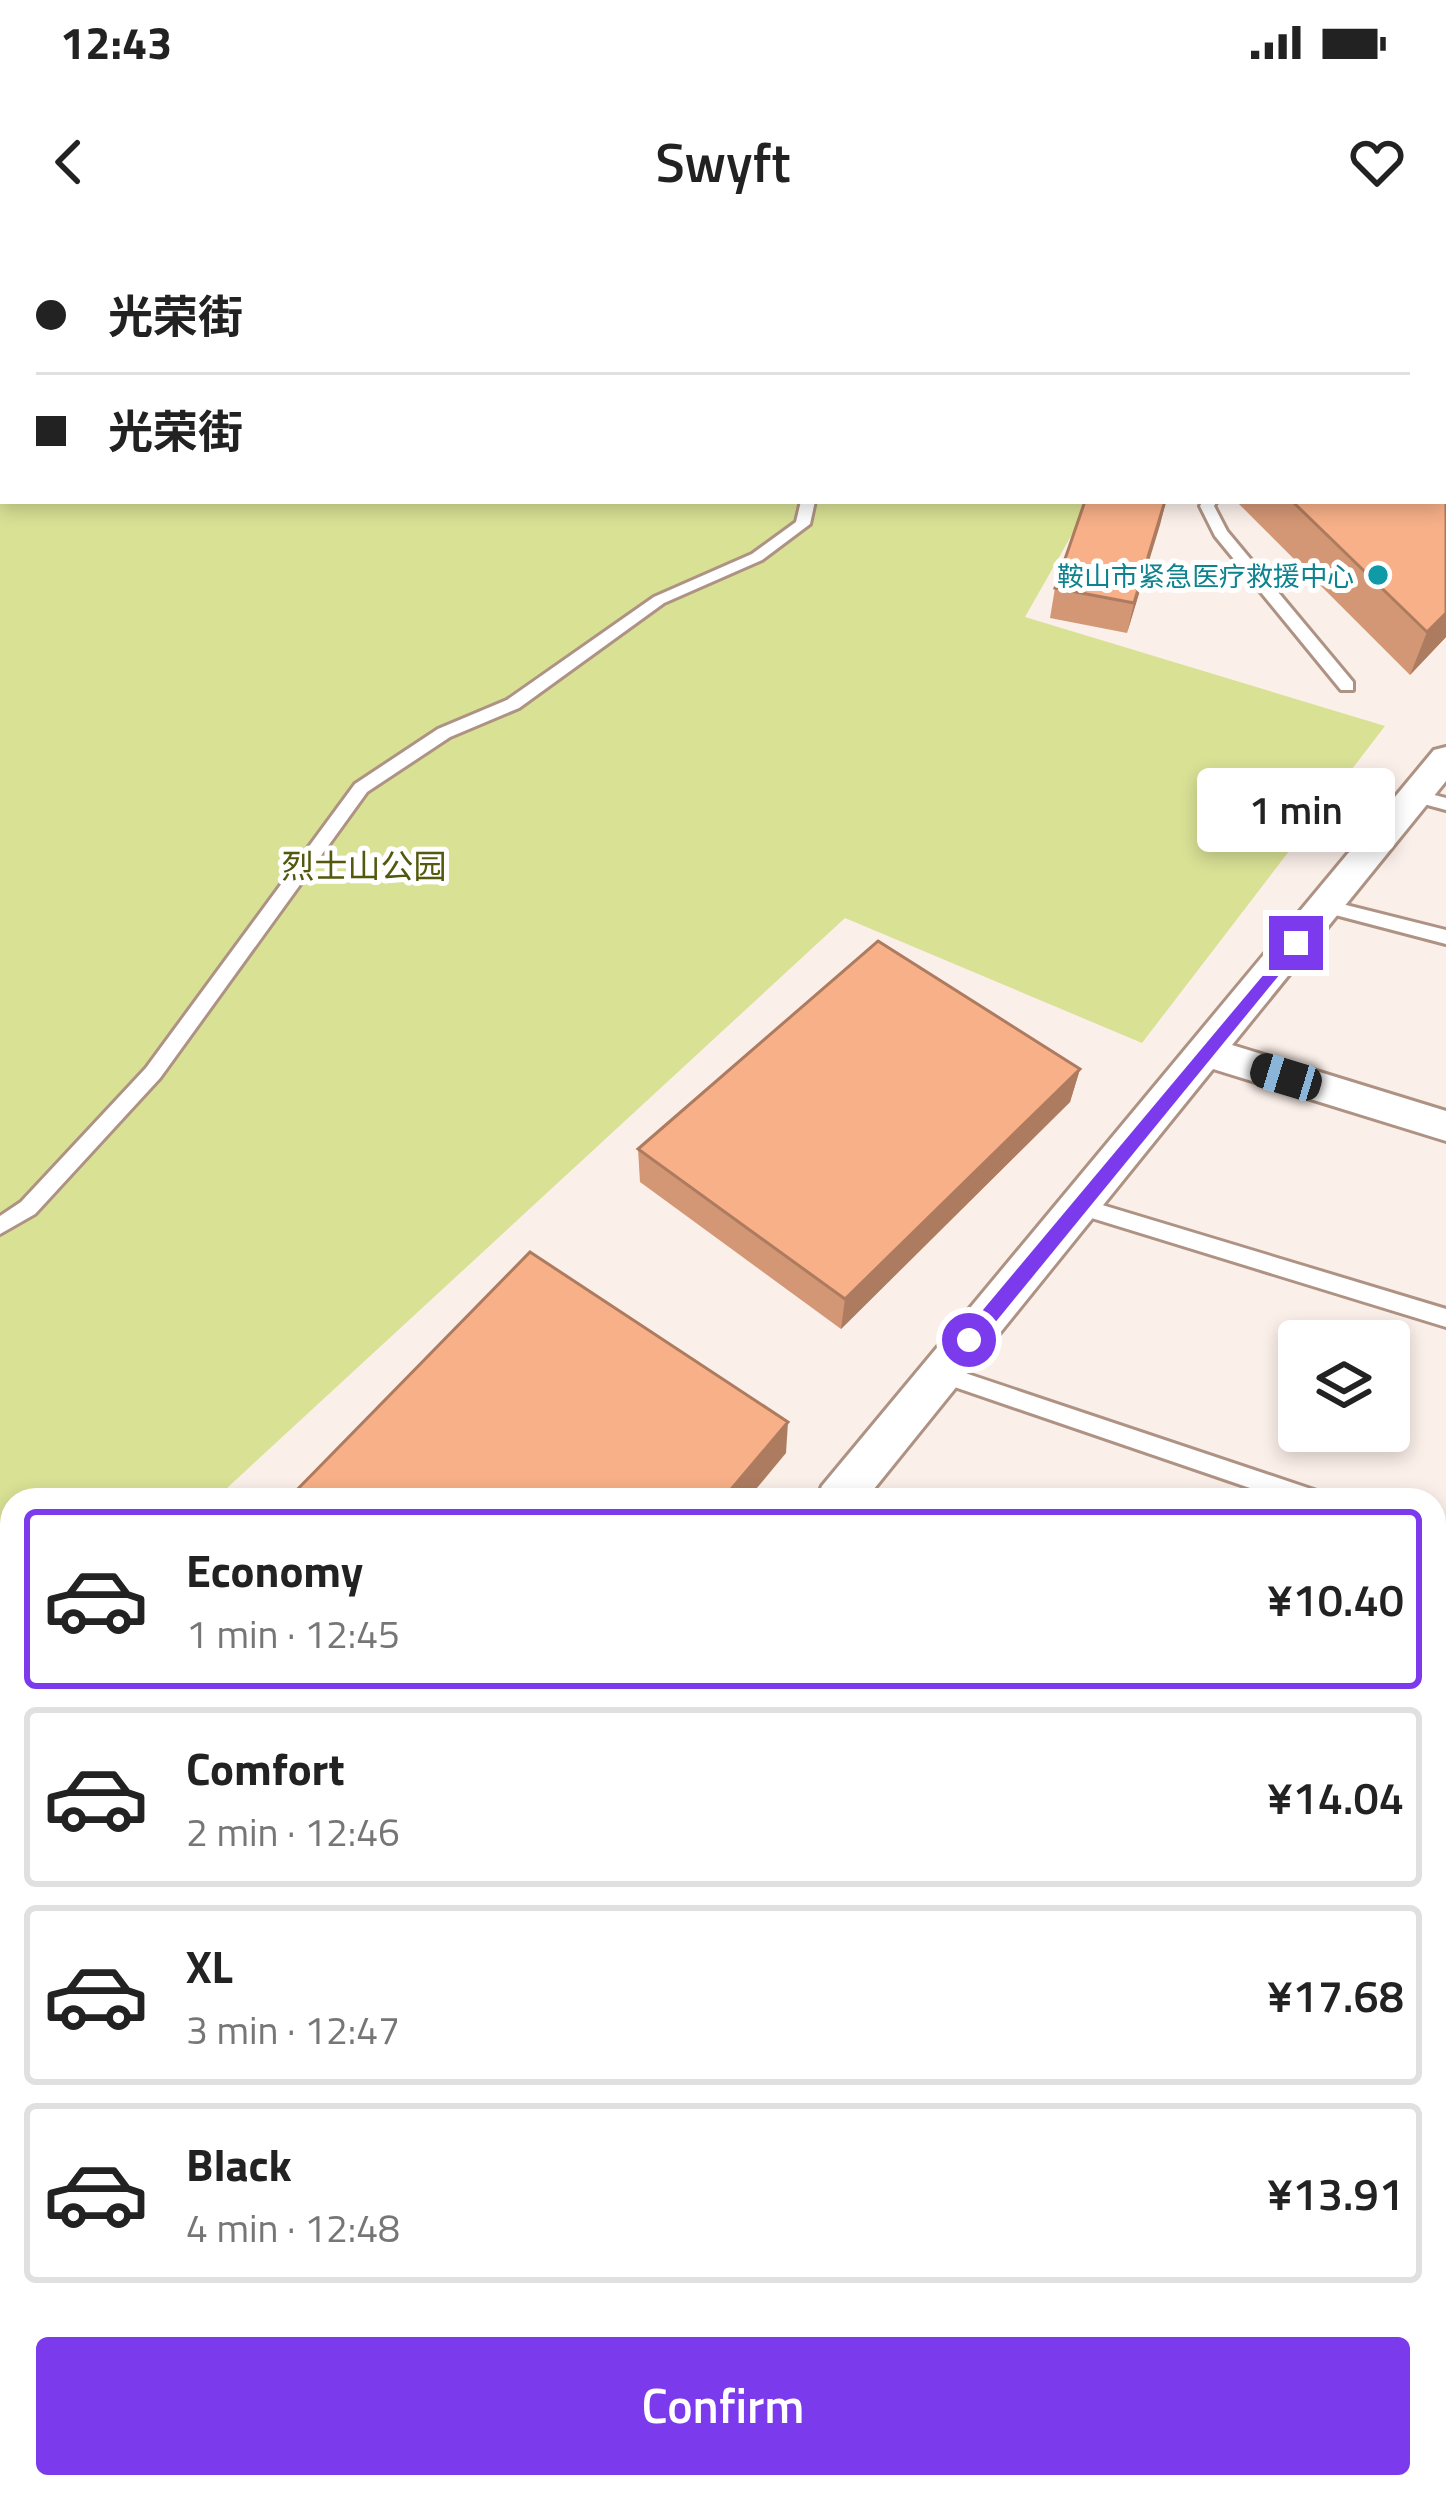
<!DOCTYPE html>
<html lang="en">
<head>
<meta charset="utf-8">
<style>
	:root { --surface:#fff; --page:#f2f2f2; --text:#222; --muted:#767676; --line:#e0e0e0; --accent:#7c3aed }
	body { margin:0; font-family:"Titillium Web","Noto Sans SC",sans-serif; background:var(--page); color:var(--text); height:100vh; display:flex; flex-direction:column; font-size:45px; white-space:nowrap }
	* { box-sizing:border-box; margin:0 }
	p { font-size:39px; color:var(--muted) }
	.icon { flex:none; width:66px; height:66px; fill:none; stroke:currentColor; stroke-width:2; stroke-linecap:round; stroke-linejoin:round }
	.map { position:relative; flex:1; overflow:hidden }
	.panel { position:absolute; left:0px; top:1248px; width:1446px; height:1011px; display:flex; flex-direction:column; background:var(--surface); border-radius:36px 36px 0 0; box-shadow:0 6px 18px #0003 }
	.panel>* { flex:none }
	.hud { position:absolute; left:0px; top:0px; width:1446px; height:264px; box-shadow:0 6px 18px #0003; display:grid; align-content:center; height:264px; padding:0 36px; background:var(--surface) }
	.buttons { position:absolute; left:1278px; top:1080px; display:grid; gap:24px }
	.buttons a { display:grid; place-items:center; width:132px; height:132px; border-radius:12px; background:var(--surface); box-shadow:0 6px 18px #0003; font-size:60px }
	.end { position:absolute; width:54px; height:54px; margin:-27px; border:15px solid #7c3aed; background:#fff; box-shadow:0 0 0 6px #fff }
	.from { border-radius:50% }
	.bubble { position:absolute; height:84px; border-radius:12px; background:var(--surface); box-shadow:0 6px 18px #0003; font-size:39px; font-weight:600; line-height:84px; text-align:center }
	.car { position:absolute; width:36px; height:72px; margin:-36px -18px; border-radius:15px; box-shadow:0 0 9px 3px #0007; background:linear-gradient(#222 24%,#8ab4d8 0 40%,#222 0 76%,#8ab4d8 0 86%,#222 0) }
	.hud b { display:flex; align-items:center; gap:42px; height:114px; font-size:45px }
	.hud b+b { border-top:3px solid var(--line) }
	.hud i { width:30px; height:30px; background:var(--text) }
	ul { padding:21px 0 0; list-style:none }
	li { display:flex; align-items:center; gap:36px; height:180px; margin:0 24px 18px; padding:0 12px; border:6px solid var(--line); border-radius:12px }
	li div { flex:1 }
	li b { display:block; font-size:45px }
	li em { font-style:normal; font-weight:600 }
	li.selected { border-color:var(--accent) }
	li>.icon { width:108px; height:108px; stroke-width:1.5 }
	.action { display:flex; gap:24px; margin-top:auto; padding:24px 36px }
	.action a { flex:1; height:138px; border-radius:12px; background:var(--accent); color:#fff; font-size:48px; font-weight:600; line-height:138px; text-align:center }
	.status { display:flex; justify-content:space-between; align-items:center; height:84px; padding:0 60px; background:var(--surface); direction:ltr }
	.status svg { height:33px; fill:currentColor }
	header { display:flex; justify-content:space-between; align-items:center; height:156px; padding:0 36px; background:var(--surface); font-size:54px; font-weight:600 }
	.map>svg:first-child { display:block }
	.green { fill:#d9e195 }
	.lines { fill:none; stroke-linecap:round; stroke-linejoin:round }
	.lane-casing { stroke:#ae9384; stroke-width:6 }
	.street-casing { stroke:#ae9384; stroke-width:6 }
	.secondary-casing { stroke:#ae9384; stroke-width:6 }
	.lane { fill:#fff; fill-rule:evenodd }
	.street { fill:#fff; fill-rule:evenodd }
	.secondary { fill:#fff; fill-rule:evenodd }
	.wall { fill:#d49775 }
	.shaded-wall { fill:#ad7b5f }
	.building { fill:#f7b088; stroke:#ad7b5f; stroke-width:3 }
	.route { fill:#7c3aed }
	.culture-dot { fill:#0f9aa8; stroke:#fff; stroke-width:4.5 }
	.labels { text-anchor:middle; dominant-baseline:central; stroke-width:10; stroke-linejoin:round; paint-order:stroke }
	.far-culture-label { font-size:27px; fill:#0d838f; stroke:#fff; text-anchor:end }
	.park-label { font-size:33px; fill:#53580d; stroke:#fff }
</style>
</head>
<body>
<div class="status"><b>12:43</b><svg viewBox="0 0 49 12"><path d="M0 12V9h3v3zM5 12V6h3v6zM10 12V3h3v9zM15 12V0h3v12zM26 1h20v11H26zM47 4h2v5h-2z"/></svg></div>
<header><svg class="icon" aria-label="back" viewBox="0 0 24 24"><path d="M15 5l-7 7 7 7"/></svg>Swyft<svg class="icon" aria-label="heart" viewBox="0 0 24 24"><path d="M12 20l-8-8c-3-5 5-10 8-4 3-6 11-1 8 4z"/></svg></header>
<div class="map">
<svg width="1446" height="2258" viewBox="0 0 1446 2258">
	<rect width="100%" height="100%" fill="#fbefe9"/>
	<polygon class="green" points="0,0 1071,0 1074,3 3,3 3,261 1091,261 1025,377 1385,486 1142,803 845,678 214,1260 12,1260 12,1401 0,1409"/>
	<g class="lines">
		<g class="lane-casing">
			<g id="lane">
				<polygon points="731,0 743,0 744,3 732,3"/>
				<polygon points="801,261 815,261 810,284 762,320 664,363 519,468 450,497 367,552 160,838 35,974 0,994 0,976 21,962 146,828 355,544 438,489 507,460 654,357 752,314 796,282"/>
				<polygon points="1203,261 1217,261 1214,266 1227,291 1353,442 1353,450 1341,450 1215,296 1200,266"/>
				<polygon points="1415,550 1446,558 1446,570 1409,560 1409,552"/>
				<polygon points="1326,660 1446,690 1446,704 1320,671 1320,661"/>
				<polygon points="1079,958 1446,1069 1446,1087 1072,972 1069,966 1072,960"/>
				<polygon points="941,1125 1314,1250 1322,1253 1325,1260 1285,1260 934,1140 930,1134 934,1128"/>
				<polygon points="1434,1291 1446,1295 1446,1315 1434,1311"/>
				<polygon points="1434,1541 1446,1545 1446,1569 1434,1565"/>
				<polygon points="1446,1605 1446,1688 1443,1696 1434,1700 1434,1616 1437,1608"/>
				<polygon points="1434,1896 1446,1901 1446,1927 1434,1922"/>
				<polygon points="1322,2247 1399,2247 1405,2258 1355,2258 1351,2250 1350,2258 1320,2258"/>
			</g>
		</g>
		<g class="street-casing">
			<g id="street">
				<polygon points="1446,507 1446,541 1232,805 1446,871 1446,901 1213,829 865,1260 816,1260 822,1246 1434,510"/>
				<polygon points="12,2229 12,2247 63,2247 58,2258 0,2258"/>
			</g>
		</g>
		<g class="secondary-casing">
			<g id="secondary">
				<polygon points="1115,0 1151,0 1154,3 1118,3"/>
				<polygon points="0,2136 12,2141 12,2220 0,2215"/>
				<polygon points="100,2247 195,2247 199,2258 104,2258"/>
			</g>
		</g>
		<use href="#lane" class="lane"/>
		<use href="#street" class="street"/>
		<use href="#secondary" class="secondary"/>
	</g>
	<g class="wall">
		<polygon points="1443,139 1446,140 1446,397 1410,435 1236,261 1443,261"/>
		<polygon points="1166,261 1127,393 1050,378 1055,348"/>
		<polygon points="1080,829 1070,862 841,1089 640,942 638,909"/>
		<polygon points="12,1404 12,1764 0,1765 0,1413"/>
	</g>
	<g class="shaded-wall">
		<polygon points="1166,261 1160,285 1127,393 1134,363"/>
		<polygon points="1446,373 1446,397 1410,435 1427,392"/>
		<polygon points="1080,829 1070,862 841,1089 845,1059"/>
		<polygon points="788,1182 786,1213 747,1260 722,1260"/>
	</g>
	<g class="building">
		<polygon points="1443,139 1446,140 1446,213 1443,213"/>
		<polygon points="1446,224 1446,373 1427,392 1292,261 1443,261 1443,225"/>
		<polygon points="1085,261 1165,261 1134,363 1055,348"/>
		<polygon points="878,701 1080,829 845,1059 638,909"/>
		<polygon points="530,1012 788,1182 722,1260 287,1260"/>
		<polygon points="12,1404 12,1747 0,1748 0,1413"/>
	</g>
	<polygon class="route" points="1296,696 1304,703 1302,707 976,1106 962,1106 962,1095"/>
	<circle class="culture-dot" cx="1378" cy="335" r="12"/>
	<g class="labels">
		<g class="far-culture-label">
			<text x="1354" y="335">鞍山市紧急医疗救援中心</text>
		</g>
		<g class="park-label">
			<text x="364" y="626">烈士山公园</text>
		</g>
	</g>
</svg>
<div class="buttons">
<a><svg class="icon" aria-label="layers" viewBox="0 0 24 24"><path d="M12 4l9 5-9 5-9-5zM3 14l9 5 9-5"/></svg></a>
</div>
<i class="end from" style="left:969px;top:1100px"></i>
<i class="end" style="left:1296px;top:703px"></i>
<div class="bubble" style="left:1197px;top:528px;width:198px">1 min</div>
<i class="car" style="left:1286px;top:837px;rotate:287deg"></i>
<div class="hud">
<b><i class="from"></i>光荣街</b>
<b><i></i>光荣街</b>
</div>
<section class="panel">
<ul>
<li class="selected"><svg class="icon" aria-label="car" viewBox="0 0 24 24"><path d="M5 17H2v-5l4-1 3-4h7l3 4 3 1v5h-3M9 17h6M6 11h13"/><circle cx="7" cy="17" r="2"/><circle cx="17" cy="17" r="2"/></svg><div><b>Economy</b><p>1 min · 12:45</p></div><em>¥10.40</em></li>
<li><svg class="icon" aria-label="car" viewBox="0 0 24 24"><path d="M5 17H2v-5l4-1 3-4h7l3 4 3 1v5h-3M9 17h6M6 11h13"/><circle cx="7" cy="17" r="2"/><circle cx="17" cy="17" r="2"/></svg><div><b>Comfort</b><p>2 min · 12:46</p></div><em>¥14.04</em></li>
<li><svg class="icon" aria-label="car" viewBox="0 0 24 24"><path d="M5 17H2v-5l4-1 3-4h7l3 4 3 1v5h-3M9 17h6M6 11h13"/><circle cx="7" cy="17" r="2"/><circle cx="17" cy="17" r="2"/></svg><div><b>XL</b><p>3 min · 12:47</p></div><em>¥17.68</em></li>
<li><svg class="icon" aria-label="car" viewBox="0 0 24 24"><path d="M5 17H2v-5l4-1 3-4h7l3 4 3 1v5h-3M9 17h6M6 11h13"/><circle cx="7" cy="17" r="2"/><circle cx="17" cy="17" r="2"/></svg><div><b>Black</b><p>4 min · 12:48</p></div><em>¥13.91</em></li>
</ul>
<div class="action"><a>Confirm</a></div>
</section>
</div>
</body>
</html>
